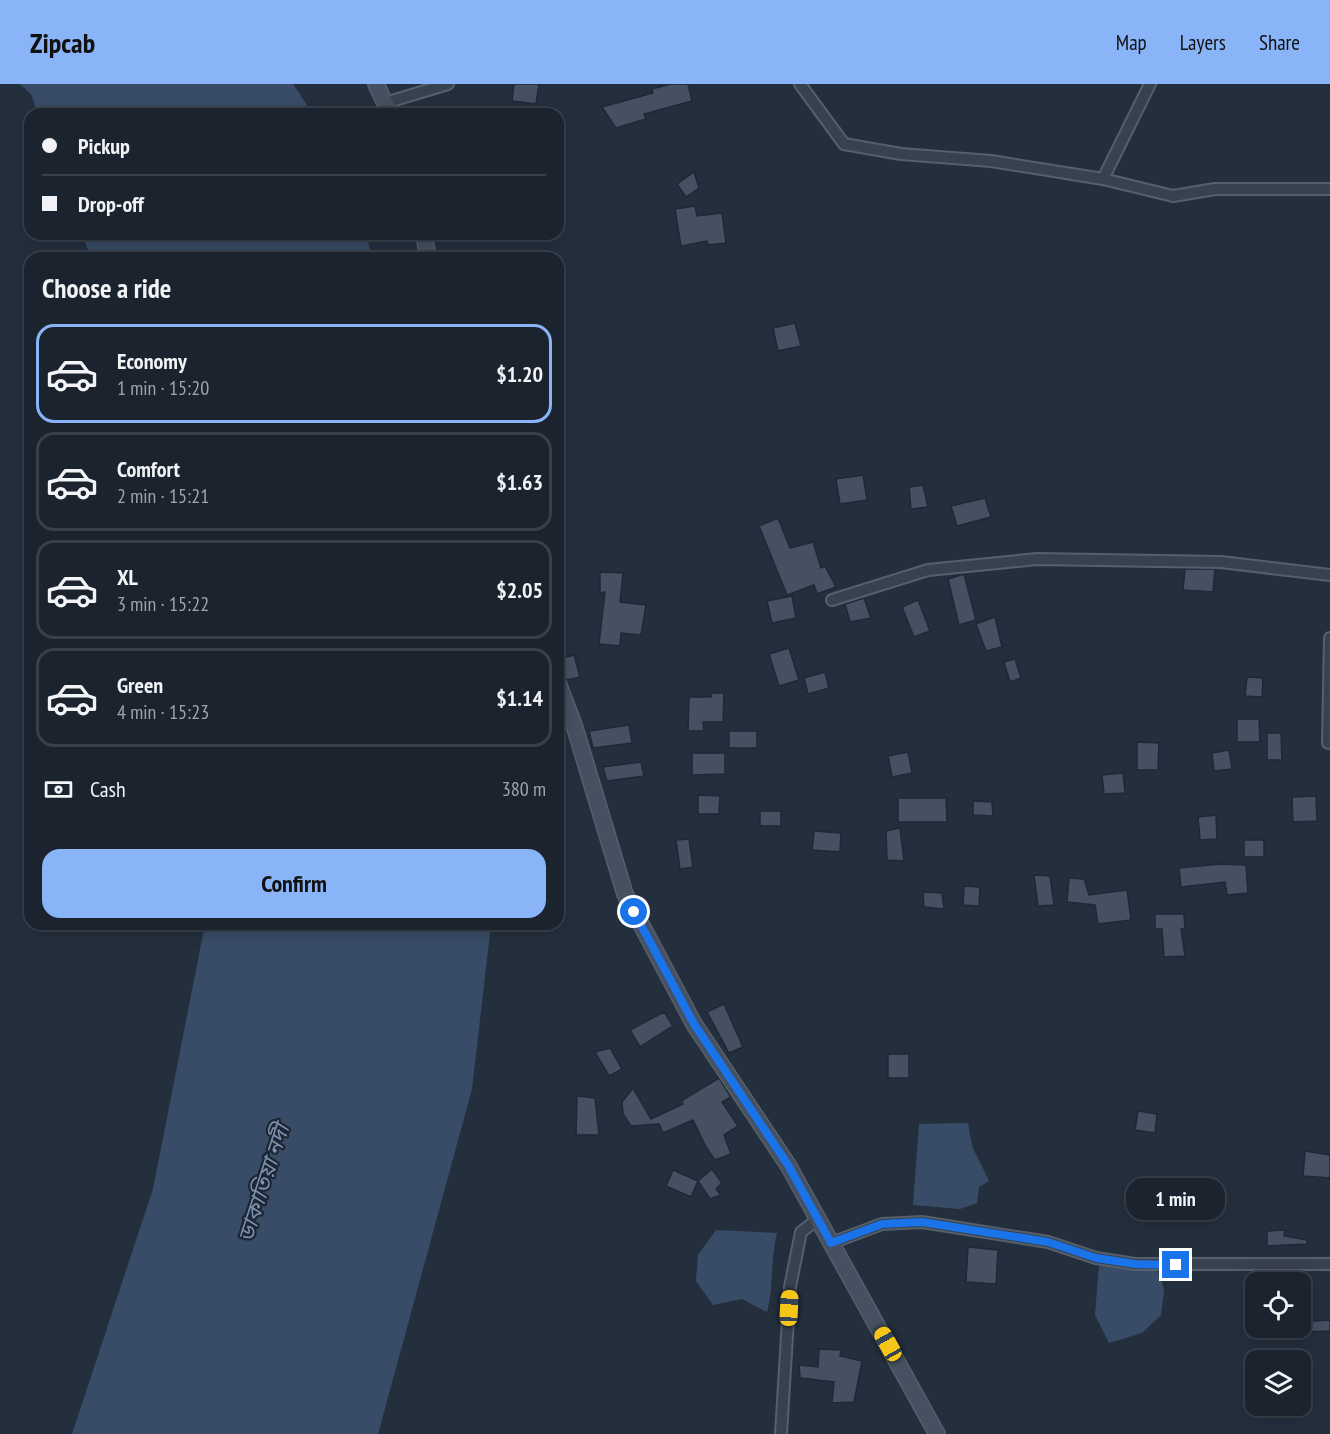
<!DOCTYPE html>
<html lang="en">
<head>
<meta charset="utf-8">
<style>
	:root { --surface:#1b232e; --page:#282f3a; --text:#f1f3f6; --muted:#a0a4aa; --line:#39404a; --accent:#8ab4f8 }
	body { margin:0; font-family:"PT Sans Narrow","Noto Sans Bengali",sans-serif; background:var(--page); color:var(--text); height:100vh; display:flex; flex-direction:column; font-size:22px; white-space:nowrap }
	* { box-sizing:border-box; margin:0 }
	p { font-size:20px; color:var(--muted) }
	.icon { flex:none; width:33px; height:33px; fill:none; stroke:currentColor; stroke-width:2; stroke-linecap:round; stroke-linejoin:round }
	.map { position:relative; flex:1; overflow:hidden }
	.side { position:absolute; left:24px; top:168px; width:540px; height:678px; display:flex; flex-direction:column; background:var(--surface); border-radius:18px; box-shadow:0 3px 15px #0003,0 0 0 2px var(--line) }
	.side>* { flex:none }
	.hud { position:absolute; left:24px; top:24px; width:540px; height:132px; border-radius:18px; box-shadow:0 3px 15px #0003,0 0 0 2px var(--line); display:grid; align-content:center; height:132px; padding:0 18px; background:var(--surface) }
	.controls { position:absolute; left:1245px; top:1188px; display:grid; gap:12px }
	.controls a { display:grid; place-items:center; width:66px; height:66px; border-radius:12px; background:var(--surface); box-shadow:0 3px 15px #0003,0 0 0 2px var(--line); font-size:30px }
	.end { position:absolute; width:27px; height:27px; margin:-14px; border:8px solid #1a73e8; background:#fff; box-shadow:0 0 0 3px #fff }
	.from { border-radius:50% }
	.bubble { position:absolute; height:42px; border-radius:18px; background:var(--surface); box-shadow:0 3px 15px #0003,0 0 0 2px var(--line); font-size:20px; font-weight:600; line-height:42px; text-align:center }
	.car { position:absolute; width:18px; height:36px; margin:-18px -9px; border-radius:8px; box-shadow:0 0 4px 2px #0007; background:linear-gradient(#f5c518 24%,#345 0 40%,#f5c518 0 76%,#345 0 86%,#f5c518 0) }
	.hud b { display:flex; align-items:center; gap:21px; height:57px; font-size:22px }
	.hud b+b { border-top:2px solid var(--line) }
	.hud i { width:15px; height:15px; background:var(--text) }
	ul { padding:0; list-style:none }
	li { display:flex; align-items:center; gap:18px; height:99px; margin:0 12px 9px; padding:0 6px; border:3px solid var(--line); border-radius:18px }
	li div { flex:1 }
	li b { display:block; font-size:22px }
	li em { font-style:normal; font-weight:600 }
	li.selected { border-color:var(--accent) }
	li>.icon { width:54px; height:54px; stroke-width:1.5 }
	h2 { padding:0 18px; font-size:27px; line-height:72px }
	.pay { display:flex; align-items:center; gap:15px; height:66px; padding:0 18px; font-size:22px }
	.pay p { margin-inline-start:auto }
	.action { display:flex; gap:12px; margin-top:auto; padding:12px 18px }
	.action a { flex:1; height:69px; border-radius:18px; background:var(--accent); color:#111; font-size:24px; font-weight:600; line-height:69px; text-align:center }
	header { display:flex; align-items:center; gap:36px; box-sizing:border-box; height:84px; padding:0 30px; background:var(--accent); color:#111 }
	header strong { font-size:28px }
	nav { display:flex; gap:33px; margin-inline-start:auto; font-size:21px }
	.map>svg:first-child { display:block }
	.water { fill:#394c67 }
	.building { fill:#455162; stroke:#1f2835; stroke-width:1.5 }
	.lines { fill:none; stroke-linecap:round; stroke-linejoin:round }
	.minor-casing { stroke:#565f6c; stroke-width:14 }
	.secondary-casing { stroke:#565f6c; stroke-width:18 }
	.minor { stroke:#38414e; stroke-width:10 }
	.secondary { stroke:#465061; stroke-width:15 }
	.route { stroke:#1a73e8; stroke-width:8 }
	.labels { text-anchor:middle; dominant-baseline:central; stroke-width:4.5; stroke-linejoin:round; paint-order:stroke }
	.water-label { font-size:22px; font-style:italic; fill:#7c92b1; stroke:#1d2633 }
</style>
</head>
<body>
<header>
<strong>Zipcab</strong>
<nav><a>Map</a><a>Layers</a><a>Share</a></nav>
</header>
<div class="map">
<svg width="1330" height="1350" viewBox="0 0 1330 1350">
	<rect width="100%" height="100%" fill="#242f3e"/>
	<g class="water">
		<polygon points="20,0 293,0 313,30 38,30 31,10"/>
		<polygon points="82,150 366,150 372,174 91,174"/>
		<polygon points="205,840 491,840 472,1005 378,1350 72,1350 153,1105"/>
		<polygon points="968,1039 972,1062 989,1097 979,1103 977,1119 960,1125 913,1121 919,1040"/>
		<path d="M 716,1146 L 777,1149 C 770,1175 774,1202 767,1228 L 742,1215 L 713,1221 L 696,1197 L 698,1171 Z"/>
		<polygon points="1154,1181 1161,1194 1164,1207 1161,1231 1142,1249 1109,1259 1095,1231 1099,1182 1149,1187"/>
	</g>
	<g class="building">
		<polygon points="514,0 539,0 536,20 512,17"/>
		<polygon points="671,0 688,0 692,17 644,30 646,35 616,44 602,23 653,9 652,5"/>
		<polygon points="694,88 699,104 686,113 677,100"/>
		<polygon points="695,122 697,132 722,129 726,159 708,161 707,157 681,162 675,125"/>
		<polygon points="795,239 801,262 778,267 773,244"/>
		<polygon points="863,391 867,416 840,420 836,395"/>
		<polygon points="923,401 928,423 911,425 909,403"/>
		<polygon points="985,414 991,433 957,442 951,422"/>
		<polygon points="778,434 790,464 813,458 821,484 825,482 836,503 817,510 814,501 787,511 759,442"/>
		<polygon points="1185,485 1215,485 1213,508 1183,506"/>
		<polygon points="600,488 623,489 620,518 646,521 641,551 621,549 620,562 599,560 605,508 600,509"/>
		<polygon points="964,490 976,536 959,541 948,495"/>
		<polygon points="792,512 796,534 772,539 767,517"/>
		<polygon points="864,514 871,534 850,538 845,520"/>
		<polygon points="918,516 930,547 914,553 902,523"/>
		<polygon points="995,533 1002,563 986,567 976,540"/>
		<polygon points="789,564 799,596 779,602 769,570"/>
		<polygon points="574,571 580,593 567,596 563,591 559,575"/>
		<polygon points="1015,575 1021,594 1010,598 1004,578"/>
		<polygon points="825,588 829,604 808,610 804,594"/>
		<polygon points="1247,593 1263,594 1262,613 1245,612"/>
		<polygon points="712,609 724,609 723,638 703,638 704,647 688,647 689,613 711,613"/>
		<polygon points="1237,635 1259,635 1260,658 1237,658"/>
		<polygon points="629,641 632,659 593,664 589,647"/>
		<rect x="729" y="647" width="28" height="17"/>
		<polygon points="1267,649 1281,649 1282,676 1267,676"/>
		<polygon points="1137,658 1159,659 1158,686 1137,686"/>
		<polygon points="1229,666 1232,685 1214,687 1212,669"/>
		<polygon points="908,668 912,689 892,693 888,672"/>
		<polygon points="692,669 725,669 725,690 692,691"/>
		<polygon points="641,678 644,692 607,697 603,683"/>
		<polygon points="1123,689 1125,709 1104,710 1102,691"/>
		<polygon points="698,711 720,712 719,730 698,730"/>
		<polygon points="1316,712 1317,737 1293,738 1292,713"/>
		<polygon points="898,714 946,714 947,738 898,738"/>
		<polygon points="973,717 992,718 993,732 973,731"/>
		<rect x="760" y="727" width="21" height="15"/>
		<polygon points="1216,731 1217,755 1200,756 1198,733"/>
		<polygon points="900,744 904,777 887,776 886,747"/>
		<polygon points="814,747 841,749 840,768 812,766"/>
		<polygon points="689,755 693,783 680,785 676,756"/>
		<rect x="1244" y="756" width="20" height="17"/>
		<polygon points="1220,780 1246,781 1248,809 1227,811 1225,798 1181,803 1179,784"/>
		<polygon points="1034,791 1050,792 1054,821 1038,822"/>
		<polygon points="1069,794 1084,795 1089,811 1127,806 1131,836 1098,840 1095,821 1067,818"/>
		<polygon points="964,802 980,803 979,822 963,821"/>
		<polygon points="923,808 942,809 944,825 924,823"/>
		<polygon points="1155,830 1184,830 1185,845 1181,845 1185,872 1164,873 1162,845 1155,845"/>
		<polygon points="724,920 743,963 729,969 707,928"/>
		<polygon points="664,928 673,942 640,963 630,946"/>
		<polygon points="610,964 622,985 609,992 595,968"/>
		<rect x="888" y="970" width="21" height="24"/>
		<polygon points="719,994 731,1013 722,1018 738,1042 724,1051 731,1070 715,1076 706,1063 693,1036 663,1049 659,1040 631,1042 623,1030 622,1018 633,1004 651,1035 683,1020 681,1017"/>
		<polygon points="577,1012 595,1014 599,1051 576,1051"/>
		<polygon points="1138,1027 1157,1030 1155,1049 1135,1046"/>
		<polygon points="1305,1067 1330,1071 1330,1094 1303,1092"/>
		<polygon points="712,1085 722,1099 716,1105 721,1111 710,1115 698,1097"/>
		<polygon points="673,1086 698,1097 691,1113 666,1102"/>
		<polygon points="1285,1146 1284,1152 1307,1156 1307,1160 1267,1162 1267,1147"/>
		<polygon points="968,1163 998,1166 996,1200 966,1198"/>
		<polygon points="1314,1234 1314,1237 1330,1236 1330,1247 1301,1248 1301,1235"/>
		<polygon points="819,1265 841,1266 840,1272 862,1277 854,1318 832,1319 834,1298 800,1294 799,1281 818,1283"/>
	</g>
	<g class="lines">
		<g class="minor-casing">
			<g id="minor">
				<polyline points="800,0 844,60 901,70 991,77 1103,95 1173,112 1215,105 1330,105"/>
				<polyline points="385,19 448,0"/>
				<polyline points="1103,95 1150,0"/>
				<polyline points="832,516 928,486 1037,475 1221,478 1330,491"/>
				<polyline points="1328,659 1330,554"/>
				<polyline points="831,1159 882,1140 922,1138 1048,1158 1096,1174 1135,1180 1330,1180"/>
				<polyline points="781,1350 790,1203 801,1148 818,1135"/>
			</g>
		</g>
		<g class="secondary-casing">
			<g id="secondary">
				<polyline points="376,0 390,30"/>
				<polyline points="424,150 428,174"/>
				<polyline points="558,599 574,641 625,810 694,940 788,1081 937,1350"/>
			</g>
		</g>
		<use href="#minor" class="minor"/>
		<use href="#secondary" class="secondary"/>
	</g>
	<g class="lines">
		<polyline class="route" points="634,828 694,940 788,1081 831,1159 882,1140 922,1138 1048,1158 1096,1174 1135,1180 1176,1181"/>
	</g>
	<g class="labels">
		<g class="water-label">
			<text transform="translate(263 1099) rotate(-72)">ডাকাতিয়া নদী</text>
		</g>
	</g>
</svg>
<div class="controls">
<a><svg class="icon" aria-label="locate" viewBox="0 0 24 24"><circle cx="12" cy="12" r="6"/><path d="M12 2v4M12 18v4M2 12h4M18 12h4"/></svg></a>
<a><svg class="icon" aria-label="layers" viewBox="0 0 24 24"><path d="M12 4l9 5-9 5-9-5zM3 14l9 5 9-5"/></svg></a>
</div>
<i class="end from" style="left:634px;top:828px"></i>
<i class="end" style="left:1176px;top:1181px"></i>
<div class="bubble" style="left:1126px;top:1094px;width:99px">1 min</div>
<i class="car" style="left:789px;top:1224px;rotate:3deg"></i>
<i class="car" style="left:888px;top:1260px;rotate:331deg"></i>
<div class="hud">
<b><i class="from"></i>Pickup</b>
<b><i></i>Drop-off</b>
</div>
<section class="side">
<h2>Choose a ride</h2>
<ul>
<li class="selected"><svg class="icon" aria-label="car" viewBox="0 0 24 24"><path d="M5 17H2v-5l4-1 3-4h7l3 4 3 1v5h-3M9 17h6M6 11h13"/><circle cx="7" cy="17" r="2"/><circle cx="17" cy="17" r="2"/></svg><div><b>Economy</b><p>1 min · 15:20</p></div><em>$1.20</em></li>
<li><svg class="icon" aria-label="car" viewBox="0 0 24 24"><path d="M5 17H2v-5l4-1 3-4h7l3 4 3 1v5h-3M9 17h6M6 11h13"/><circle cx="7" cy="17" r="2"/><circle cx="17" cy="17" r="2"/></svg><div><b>Comfort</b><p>2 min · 15:21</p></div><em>$1.63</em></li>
<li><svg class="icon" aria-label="car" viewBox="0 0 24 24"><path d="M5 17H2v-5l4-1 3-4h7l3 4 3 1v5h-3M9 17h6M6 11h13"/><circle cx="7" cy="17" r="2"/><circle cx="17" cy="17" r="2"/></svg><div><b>XL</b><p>3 min · 15:22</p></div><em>$2.05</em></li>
<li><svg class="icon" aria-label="car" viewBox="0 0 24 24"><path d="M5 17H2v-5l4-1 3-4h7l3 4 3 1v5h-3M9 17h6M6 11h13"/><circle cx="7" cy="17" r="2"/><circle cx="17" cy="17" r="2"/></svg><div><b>Green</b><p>4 min · 15:23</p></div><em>$1.14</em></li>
</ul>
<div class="pay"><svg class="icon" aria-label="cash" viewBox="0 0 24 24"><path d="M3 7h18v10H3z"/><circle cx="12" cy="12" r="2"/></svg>Cash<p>380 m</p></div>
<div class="action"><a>Confirm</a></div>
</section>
</div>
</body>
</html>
